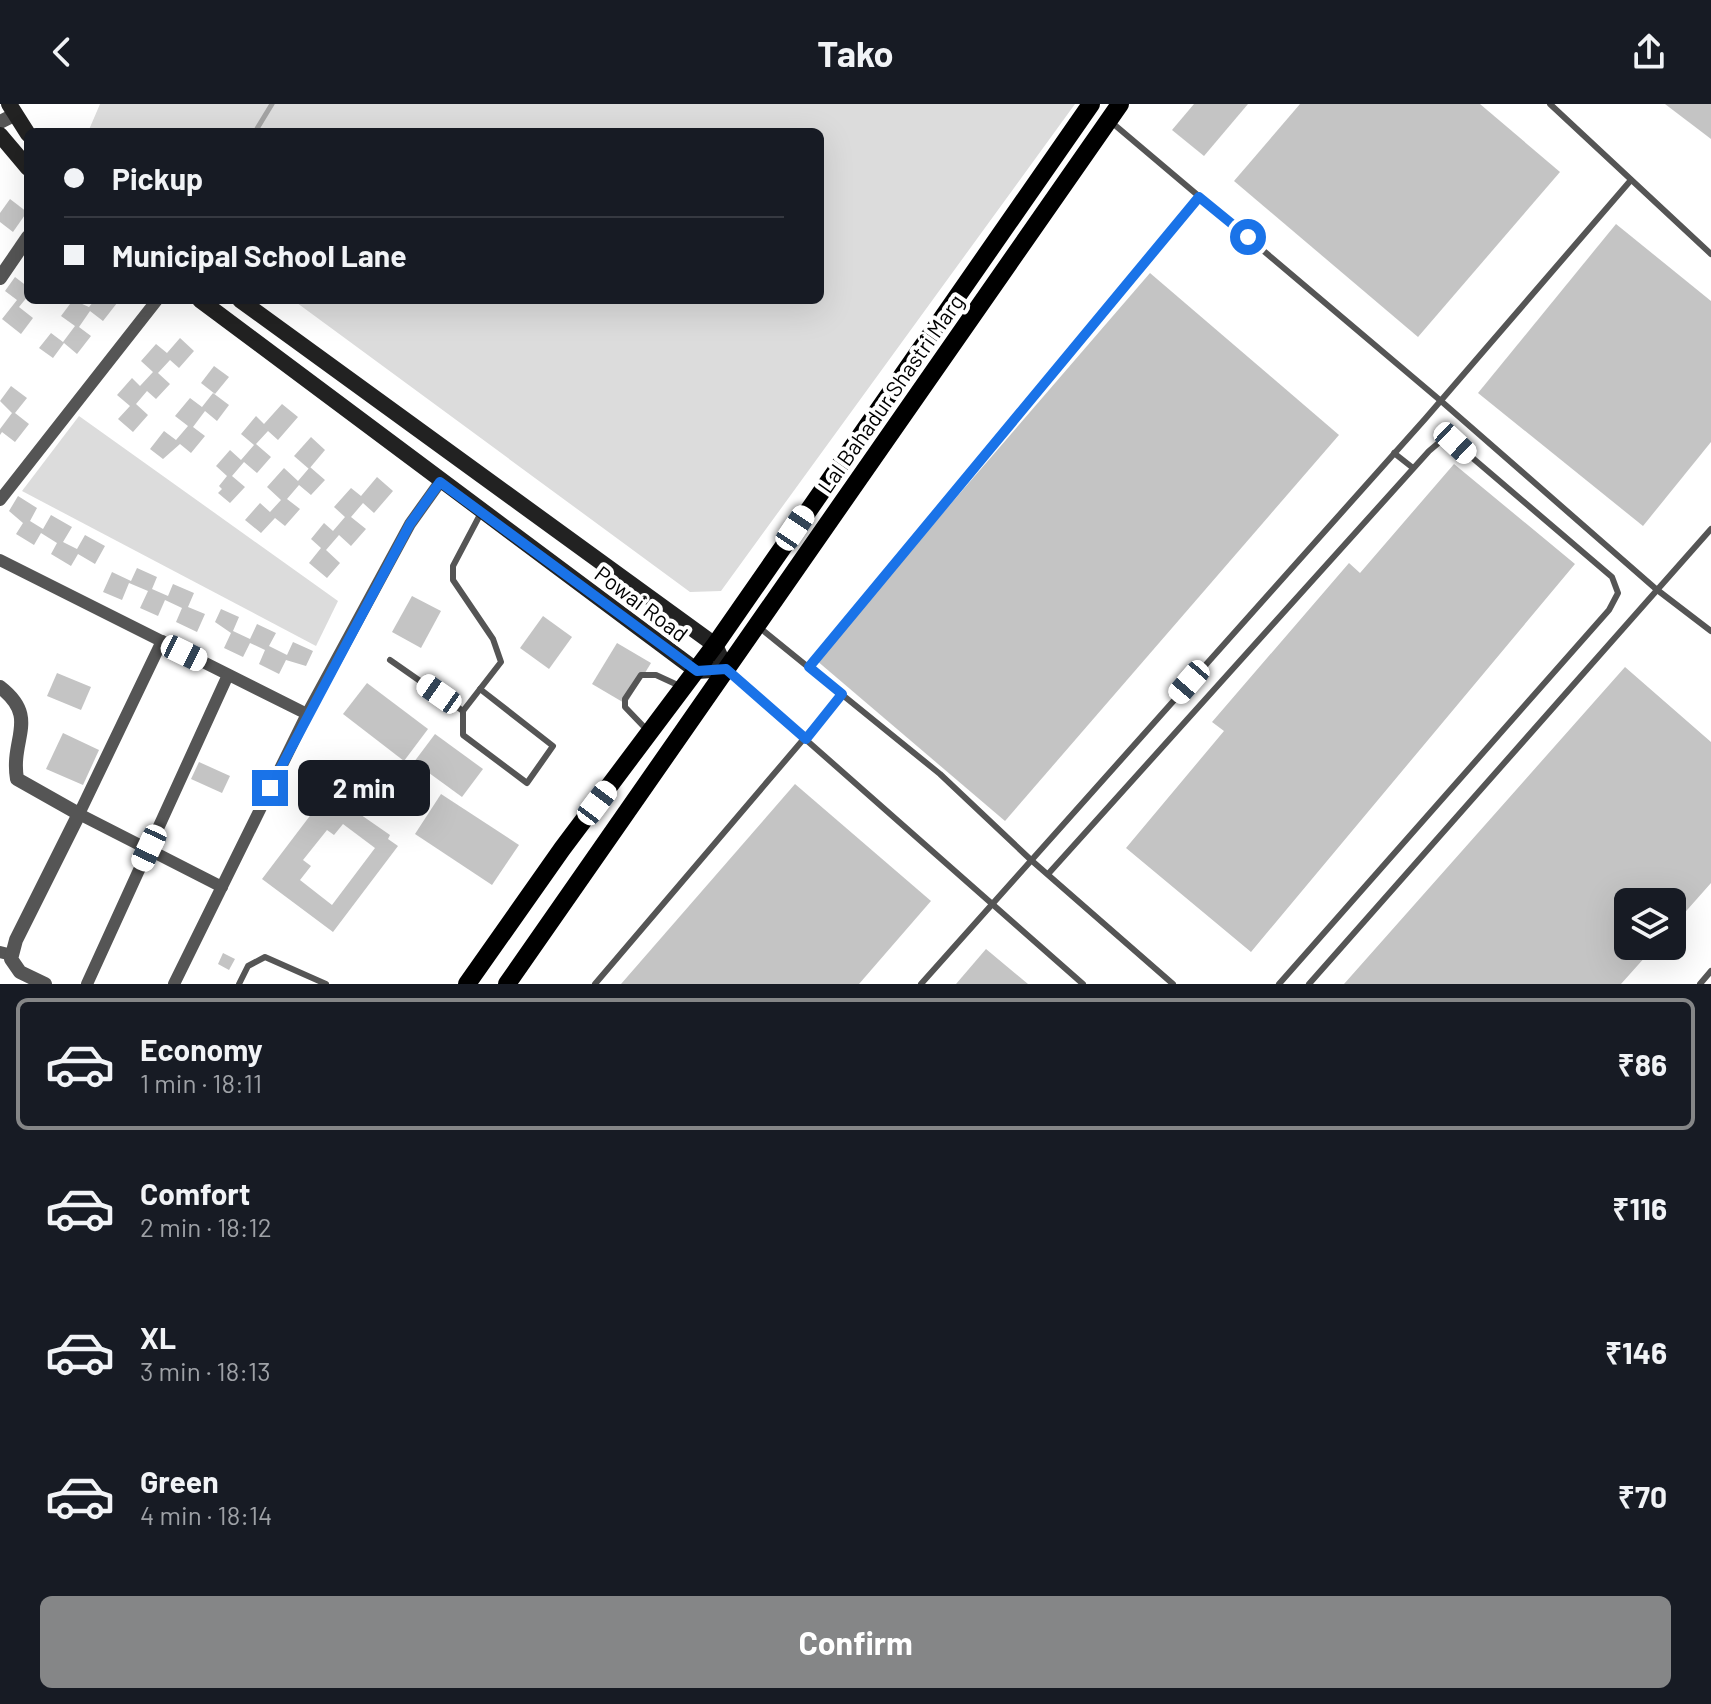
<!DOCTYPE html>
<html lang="en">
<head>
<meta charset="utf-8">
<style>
	:root { --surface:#171b24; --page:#20242c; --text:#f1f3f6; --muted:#9ea1a6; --line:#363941; --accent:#858687 }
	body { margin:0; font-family:Barlow,sans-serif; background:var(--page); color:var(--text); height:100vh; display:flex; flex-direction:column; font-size:30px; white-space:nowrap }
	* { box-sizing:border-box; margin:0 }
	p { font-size:26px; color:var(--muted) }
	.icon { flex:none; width:44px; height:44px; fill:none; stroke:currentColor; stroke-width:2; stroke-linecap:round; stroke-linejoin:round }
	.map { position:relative; height:880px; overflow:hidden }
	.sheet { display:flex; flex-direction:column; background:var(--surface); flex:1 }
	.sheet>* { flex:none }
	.hud { position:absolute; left:24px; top:24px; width:800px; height:176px; border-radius:12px; box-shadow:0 8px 32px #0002; display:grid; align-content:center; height:176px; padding:0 40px; background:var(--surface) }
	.controls { position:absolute; left:1614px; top:784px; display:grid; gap:16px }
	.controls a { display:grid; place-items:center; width:72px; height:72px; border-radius:12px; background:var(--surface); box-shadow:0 8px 32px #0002; font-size:40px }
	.end { position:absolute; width:36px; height:36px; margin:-18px; border:10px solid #1a73e8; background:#fff; box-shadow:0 0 0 4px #fff }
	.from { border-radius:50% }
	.bubble { position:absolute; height:56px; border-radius:12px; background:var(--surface); box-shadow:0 8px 32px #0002; font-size:26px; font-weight:700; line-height:56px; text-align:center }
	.car { position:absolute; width:24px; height:48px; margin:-24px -12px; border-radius:10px; box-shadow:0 0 6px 2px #0007; background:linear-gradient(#fff 24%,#345 0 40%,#fff 0 76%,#345 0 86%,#fff 0) }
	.hud b { display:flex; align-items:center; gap:28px; height:76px; font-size:30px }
	.hud b+b { border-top:2px solid var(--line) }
	.hud i { width:20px; height:20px; background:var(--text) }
	ul { padding:14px 0 0; list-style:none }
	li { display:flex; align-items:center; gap:24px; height:132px; margin:0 16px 12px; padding:0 24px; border:4px solid transparent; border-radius:12px }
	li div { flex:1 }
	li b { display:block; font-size:30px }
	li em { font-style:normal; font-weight:700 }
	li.current { border-color:var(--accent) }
	li>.icon { width:72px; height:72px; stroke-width:1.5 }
	.action { display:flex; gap:16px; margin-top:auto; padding:16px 40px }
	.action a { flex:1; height:92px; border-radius:12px; background:var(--accent); color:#fff; font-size:32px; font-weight:700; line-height:92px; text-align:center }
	header { display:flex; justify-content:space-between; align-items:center; height:104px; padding:0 40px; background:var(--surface); font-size:36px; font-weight:700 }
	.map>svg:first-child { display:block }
	.green { fill:#dcdcdc }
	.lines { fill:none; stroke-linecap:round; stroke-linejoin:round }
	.stream { stroke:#a3a3a3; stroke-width:5 }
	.building { fill:#c4c4c4; fill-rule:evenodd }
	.service { stroke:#555; stroke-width:6 }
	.minor { stroke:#555; stroke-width:12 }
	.tertiary { stroke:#555; stroke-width:14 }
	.secondary { stroke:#222; stroke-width:16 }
	.primary { stroke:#000; stroke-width:18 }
	.route { stroke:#1a73e8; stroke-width:10 }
	.labels { text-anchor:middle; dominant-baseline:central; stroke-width:8; stroke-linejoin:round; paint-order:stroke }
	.street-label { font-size:22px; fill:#000; stroke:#fff }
</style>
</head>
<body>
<header><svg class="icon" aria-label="back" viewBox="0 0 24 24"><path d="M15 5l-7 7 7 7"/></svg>Tako<svg class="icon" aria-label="share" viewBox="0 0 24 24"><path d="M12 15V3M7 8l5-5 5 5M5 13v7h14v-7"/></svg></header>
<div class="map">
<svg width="1711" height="880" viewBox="0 0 1711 880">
	<rect width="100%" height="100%" fill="#fff"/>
	<g class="green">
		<polygon points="100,0 1075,0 721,487 690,488 293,196 820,196 820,28 88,28"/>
		<polygon points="79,312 338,497 316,542 22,387"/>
	</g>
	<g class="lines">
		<polyline class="stream" points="255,28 272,0"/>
	</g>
	<g class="building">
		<polygon points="1194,0 1248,0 1204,52 1172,26"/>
		<polygon points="1300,0 1480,0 1560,68 1418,233 1234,77"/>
		<polygon points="1665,0 1711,0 1711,35"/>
		<polygon points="10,95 27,108 13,128 0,118 0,109"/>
		<polygon points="1616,120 1711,197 1711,338 1643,422 1478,289"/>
		<polygon points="1150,169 1339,331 1005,717 816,556"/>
		<polygon points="15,173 28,183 28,192 19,203 33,214 21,230 2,215 17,196 5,187"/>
		<polygon points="73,196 89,203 95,196 117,199 103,217 90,207 79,223 91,232 77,250 64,239 53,254 39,244 51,229 63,238 75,222 61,212"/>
		<polygon points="180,234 194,247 179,264 170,256 158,269 170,280 156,295 147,287 136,300 148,311 133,328 118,315 130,302 117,291 132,274 140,282 153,268 141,257 156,240 167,249"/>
		<polygon points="214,262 229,273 215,290 201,279"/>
		<polygon points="11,282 27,294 15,309 29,320 15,338 2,328 0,331 0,325 12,309 0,297"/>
		<polygon points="213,289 229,301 217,317 205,307 193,323 205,332 191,349 180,340 163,355 150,345 164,327 176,336 188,322 175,312 190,294 202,303"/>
		<polygon points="282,300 298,313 278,336 268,327 256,340 271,353 257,369 244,358 232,372 245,383 230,399 218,389 222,385 219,382 227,372 216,362 230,346 241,356 254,341 241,330 256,312 264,320"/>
		<polygon points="311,333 325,346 309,365 294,352"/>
		<polygon points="1454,360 1575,460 1251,848 1126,744 1224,627 1212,618 1349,459 1360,469"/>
		<polygon points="310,363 325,376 311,391 299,381 287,395 300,405 285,422 275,414 261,429 245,416 260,399 270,408 281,396 267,383 284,364 298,377"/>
		<polygon points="377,373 393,387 374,409 363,399 351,413 366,425 351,442 339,431 326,446 340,459 327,474 309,459 321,444 311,435 324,419 333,427 345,413 334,403 351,384 361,392"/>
		<polygon points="18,392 37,404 30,417 43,425 51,411 72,423 63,438 77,445 85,431 105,442 95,460 78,450 71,462 51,450 57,439 41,429 34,441 16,430 23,419 9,407"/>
		<polygon points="137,464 157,473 152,485 168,492 173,480 194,489 188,503 205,510 197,528 176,518 182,504 165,496 158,512 140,504 148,487 129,479 122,496 103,488 112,468 131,477"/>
		<polygon points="412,492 441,507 421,544 392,528"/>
		<polygon points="221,505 239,513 233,527 250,535 257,520 276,529 269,542 287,551 293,538 313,547 306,562 286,556 279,570 259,560 265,546 250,539 243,553 224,544 231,529 215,518"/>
		<polygon points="543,512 572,533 549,565 520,544"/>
		<polygon points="617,539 651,559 626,600 592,580"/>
		<polygon points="1625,563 1711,638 1711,779 1672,823 1672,798 1628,798 1628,842 1655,842 1621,880 1344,880"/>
		<polygon points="57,569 91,583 81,606 47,592"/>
		<polygon points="367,579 428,625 404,657 343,610"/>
		<polygon points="63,629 99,646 83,681 46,665"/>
		<polygon points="435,630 483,665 462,693 414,658"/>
		<polygon points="199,658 230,672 222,689 191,675"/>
		<polygon points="795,680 931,797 859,880 621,880"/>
		<path d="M 328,688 L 390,731 L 388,735 L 398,742 L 333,828 L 262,775 ZM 343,720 L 375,744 L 332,801 L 300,776 L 311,762 L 303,756 L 327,726 L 334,731 Z"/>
		<polygon points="441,690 519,741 492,781 415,730"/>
		<polygon points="986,845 1028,880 956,880"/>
		<polygon points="223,849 235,855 229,866 218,860"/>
	</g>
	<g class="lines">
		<g class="service">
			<polyline points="1550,0 1711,150"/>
			<polyline points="1110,17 1441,297 1656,485 1711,527"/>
			<polyline points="1394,349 1413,364"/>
			<polyline points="760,524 940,670 1031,756 1173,880"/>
			<polyline points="390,556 463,607 463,631 527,679 553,642 480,585"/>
			<polyline points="809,563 1199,93"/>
			<polyline points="728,567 1083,880"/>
			<polyline points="463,607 501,558 493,535 453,476 453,462 482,407"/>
			<polyline points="647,626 625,603 625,595 641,571 656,571 682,583"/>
			<polyline points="1049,769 1429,347 1442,336 1455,339 1612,473 1618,489 1609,506 1279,880"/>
			<polyline points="239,880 248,862 265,853 326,880"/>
			<polyline points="595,880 842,590"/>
			<polyline points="921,880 1425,315 1631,76"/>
			<polyline points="1309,880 1711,425"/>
			<polyline points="1700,880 1711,867"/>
		</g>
		<g class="minor">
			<polyline points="0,396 157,196"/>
			<polyline points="0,456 307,610"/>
			<polyline points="162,537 79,710 222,783"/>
			<polyline points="0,848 12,851"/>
			<polyline points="87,880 228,571"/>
			<polyline points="174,880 307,610 410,420 440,378"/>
		</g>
		<g class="tertiary">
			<polyline points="0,18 14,11"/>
			<polyline points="0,174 28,133"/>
			<path d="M 0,583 C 40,614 10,634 17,675 L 79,710 L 16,836 L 11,855 L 20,868 L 45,880"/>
		</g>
		<g class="secondary">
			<polyline points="9,0 28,30"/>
			<polyline points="0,31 28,64"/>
			<polyline points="200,196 697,567 726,565 715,541 240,196"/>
		</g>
		<g class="primary">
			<polyline points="467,880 562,745 715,541 1091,0"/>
			<polyline points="507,880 1120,0"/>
		</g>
	</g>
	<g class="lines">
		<polyline class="route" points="270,684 410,420 440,378 697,567 726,565 806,635 842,590 809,563 1199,93 1248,133"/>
	</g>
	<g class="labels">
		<g class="street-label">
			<text transform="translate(890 289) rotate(-55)">Lal Bahadur Shastri Marg</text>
			<text transform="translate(642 499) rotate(37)">Powai Road</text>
		</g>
	</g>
</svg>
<div class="controls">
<a><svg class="icon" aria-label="layers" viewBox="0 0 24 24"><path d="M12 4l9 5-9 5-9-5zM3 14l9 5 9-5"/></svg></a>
</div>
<i class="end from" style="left:1248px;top:133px"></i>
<i class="end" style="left:270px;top:684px"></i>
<div class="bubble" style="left:298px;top:656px;width:132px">2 min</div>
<i class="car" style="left:1455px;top:339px;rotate:133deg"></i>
<i class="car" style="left:795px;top:424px;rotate:34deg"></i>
<i class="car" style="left:184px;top:549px;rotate:116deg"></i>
<i class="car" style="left:1189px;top:578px;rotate:221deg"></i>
<i class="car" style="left:439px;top:590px;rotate:305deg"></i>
<i class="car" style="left:597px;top:699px;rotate:37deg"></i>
<i class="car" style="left:149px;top:744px;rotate:205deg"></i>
<div class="hud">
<b><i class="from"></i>Pickup</b>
<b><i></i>Municipal School Lane</b>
</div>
</div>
<section class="sheet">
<ul>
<li class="current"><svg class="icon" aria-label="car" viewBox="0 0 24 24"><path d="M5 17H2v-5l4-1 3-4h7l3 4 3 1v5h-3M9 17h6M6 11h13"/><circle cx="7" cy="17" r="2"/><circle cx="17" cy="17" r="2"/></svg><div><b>Economy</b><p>1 min · 18:11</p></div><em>₹86</em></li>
<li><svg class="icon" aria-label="car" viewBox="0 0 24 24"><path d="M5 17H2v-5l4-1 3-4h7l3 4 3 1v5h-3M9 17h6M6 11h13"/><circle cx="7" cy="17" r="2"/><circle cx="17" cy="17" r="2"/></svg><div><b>Comfort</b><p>2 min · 18:12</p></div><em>₹116</em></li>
<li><svg class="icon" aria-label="car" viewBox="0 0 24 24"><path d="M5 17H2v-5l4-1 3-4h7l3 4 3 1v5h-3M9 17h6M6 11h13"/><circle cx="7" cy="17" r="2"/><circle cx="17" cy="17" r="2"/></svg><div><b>XL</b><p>3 min · 18:13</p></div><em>₹146</em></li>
<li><svg class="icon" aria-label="car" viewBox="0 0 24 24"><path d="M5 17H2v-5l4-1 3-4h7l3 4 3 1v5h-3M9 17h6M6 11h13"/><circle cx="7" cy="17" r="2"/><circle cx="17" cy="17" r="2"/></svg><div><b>Green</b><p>4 min · 18:14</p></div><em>₹70</em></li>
</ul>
<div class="action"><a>Confirm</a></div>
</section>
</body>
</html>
